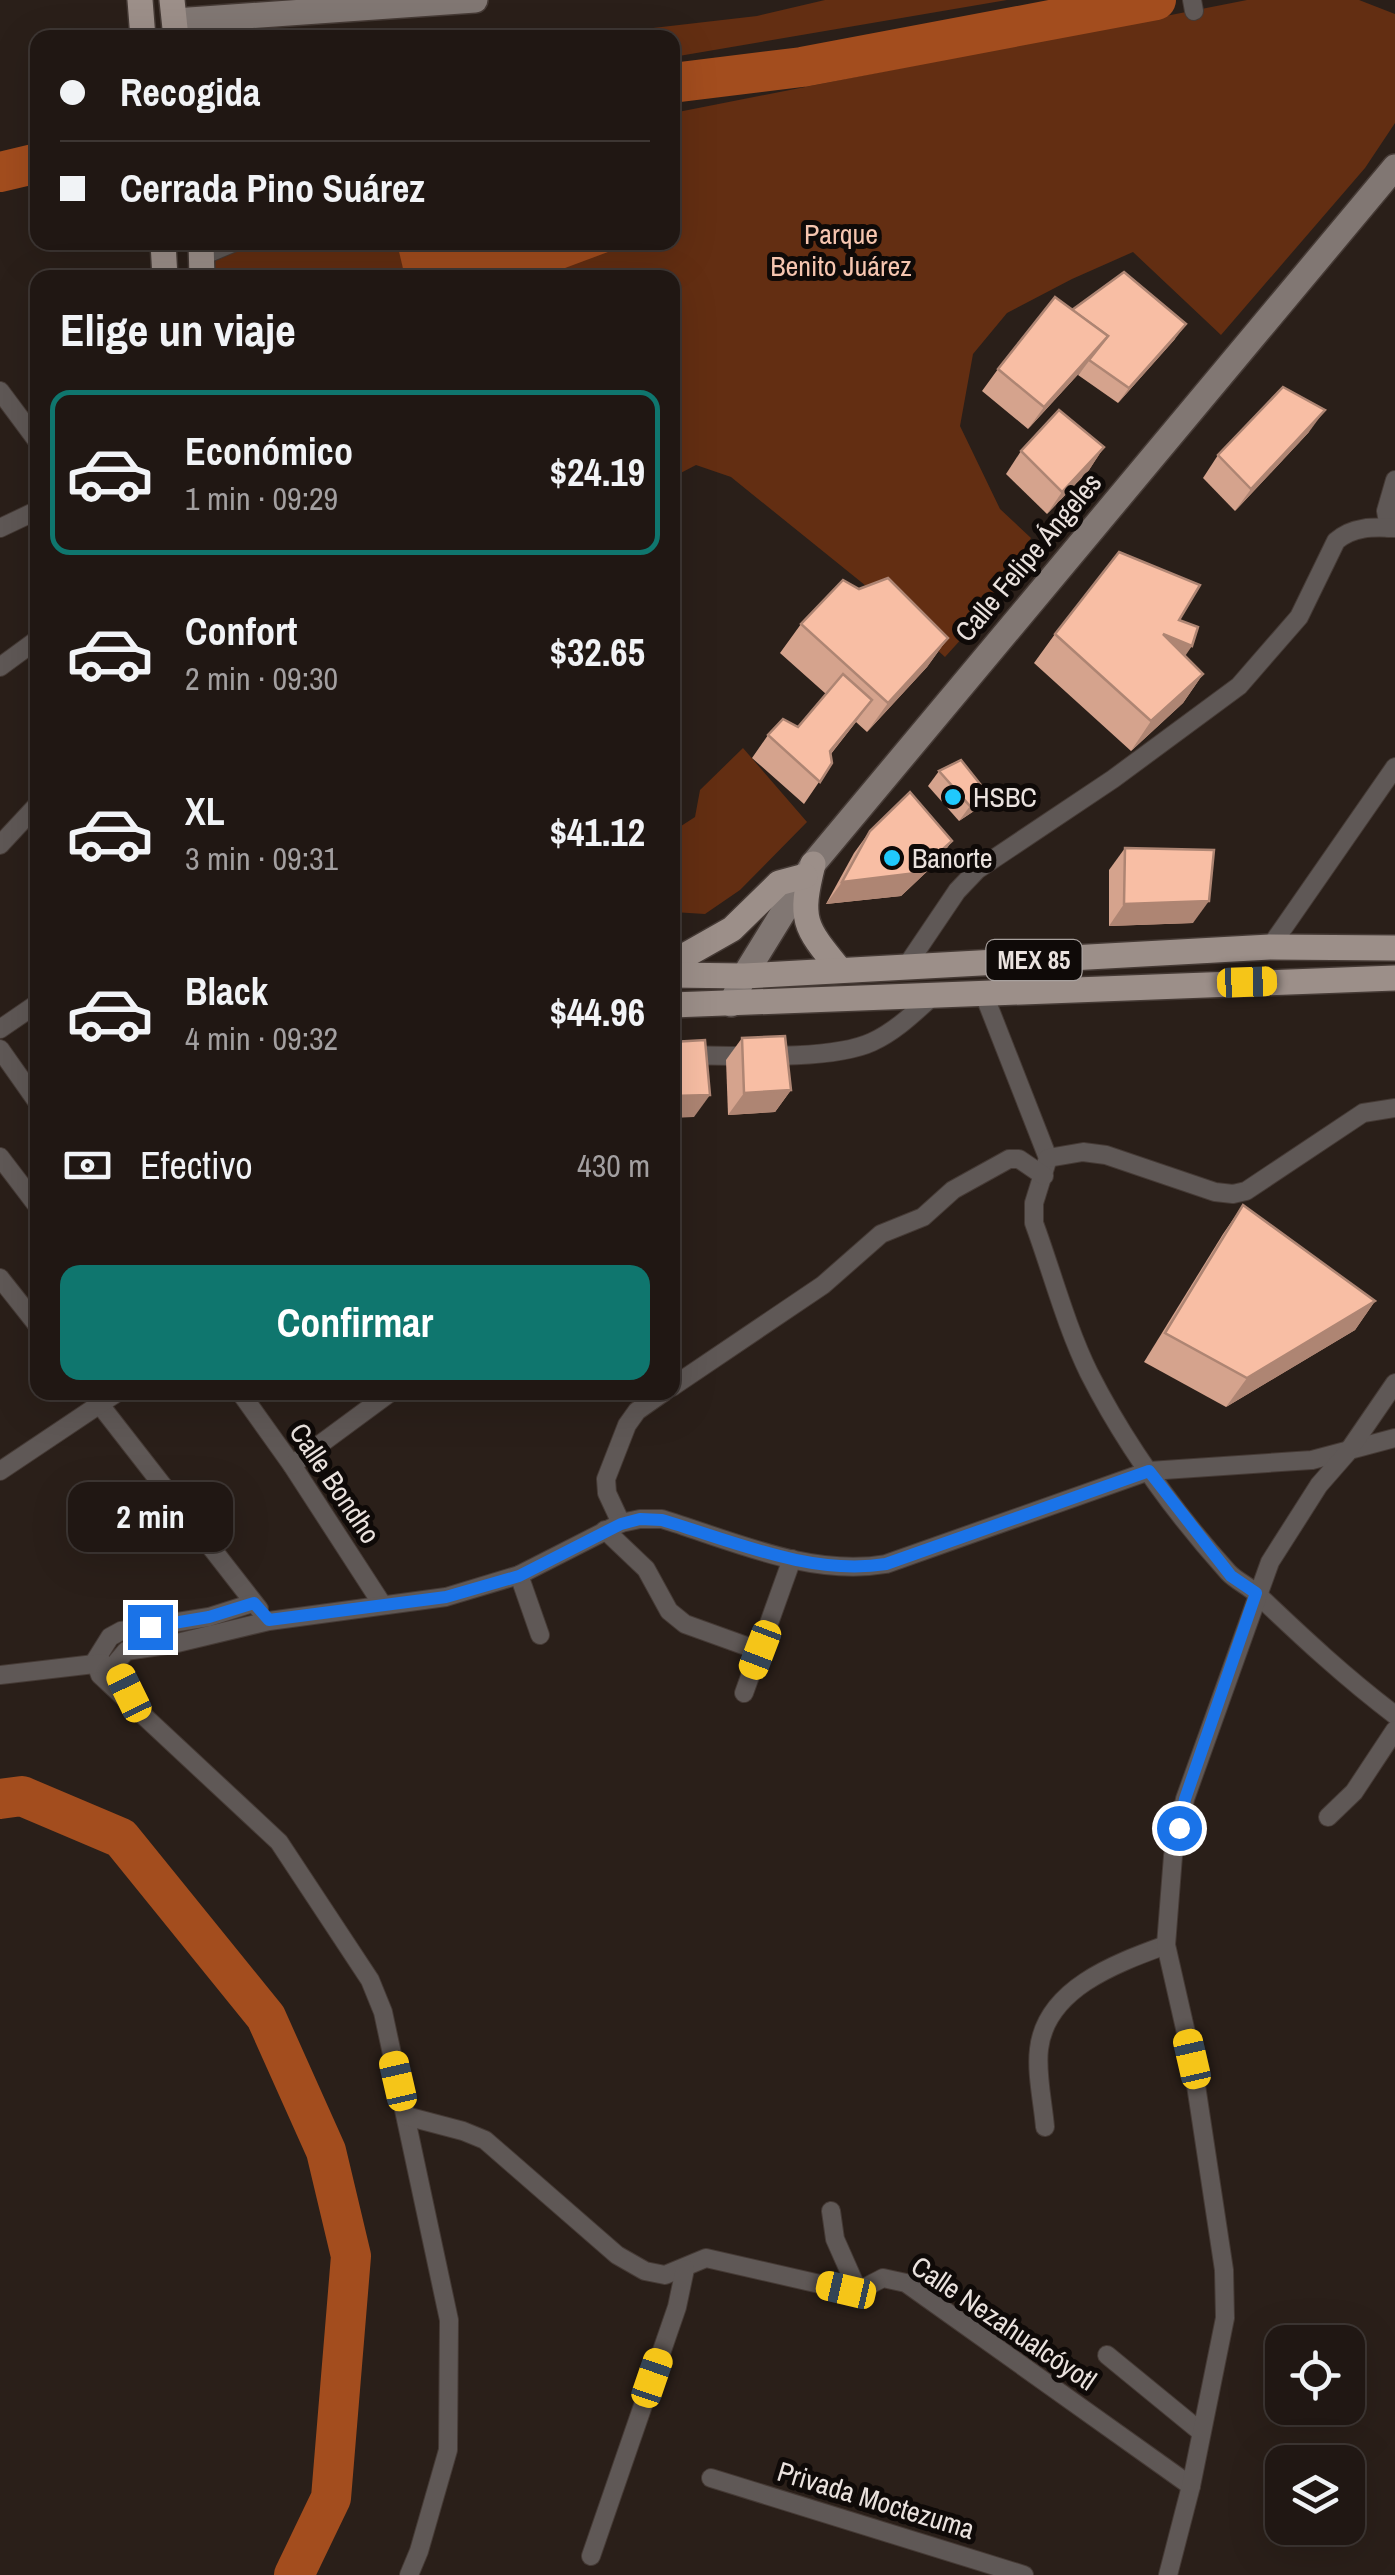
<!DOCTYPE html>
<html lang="es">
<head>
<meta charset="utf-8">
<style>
	:root { --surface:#201713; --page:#28201c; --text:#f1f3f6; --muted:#a29fa0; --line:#3d3633; --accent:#0f766e }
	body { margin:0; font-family:"Archivo Narrow",sans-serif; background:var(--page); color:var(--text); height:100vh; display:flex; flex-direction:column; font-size:38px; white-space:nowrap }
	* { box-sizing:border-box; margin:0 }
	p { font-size:32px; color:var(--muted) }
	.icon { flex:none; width:55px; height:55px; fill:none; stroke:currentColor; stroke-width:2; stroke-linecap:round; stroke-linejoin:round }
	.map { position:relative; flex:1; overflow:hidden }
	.sheet { position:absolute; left:30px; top:270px; width:650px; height:1130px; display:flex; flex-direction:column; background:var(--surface); border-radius:20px; box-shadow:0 10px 40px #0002,0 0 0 2px var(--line) }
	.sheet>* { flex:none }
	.guide { position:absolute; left:30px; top:30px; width:650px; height:220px; border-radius:20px; box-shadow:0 10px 40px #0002,0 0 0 2px var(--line); display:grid; align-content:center; height:220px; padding:0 30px; background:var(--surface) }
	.controls { position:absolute; left:1265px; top:2325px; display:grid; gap:20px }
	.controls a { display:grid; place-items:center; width:100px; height:100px; border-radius:20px; background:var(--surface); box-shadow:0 10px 40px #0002,0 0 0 2px var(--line); font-size:50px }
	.end { position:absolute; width:45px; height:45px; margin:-22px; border:12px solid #1a73e8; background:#fff; box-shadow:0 0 0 5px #fff }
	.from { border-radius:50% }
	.bubble { position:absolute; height:70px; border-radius:20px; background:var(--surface); box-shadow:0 10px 40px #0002,0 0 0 2px var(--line); font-size:32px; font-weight:700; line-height:70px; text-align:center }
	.car { position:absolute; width:30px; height:60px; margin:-30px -15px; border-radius:12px; box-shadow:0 0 8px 2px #0007; background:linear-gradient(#f5c518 24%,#345 0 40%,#f5c518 0 76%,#345 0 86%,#f5c518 0) }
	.guide b { display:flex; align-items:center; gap:35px; height:95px; font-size:38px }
	.guide b+b { border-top:2px solid var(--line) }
	.guide i { width:25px; height:25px; background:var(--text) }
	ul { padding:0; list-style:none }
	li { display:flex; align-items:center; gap:30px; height:165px; margin:0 20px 15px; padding:0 10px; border:5px solid transparent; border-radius:20px }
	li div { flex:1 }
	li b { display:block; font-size:38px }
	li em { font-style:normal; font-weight:700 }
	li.active { border-color:var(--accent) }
	li>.icon { width:90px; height:90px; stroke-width:1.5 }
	h2 { padding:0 30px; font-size:45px; line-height:120px }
	.pay { display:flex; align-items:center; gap:25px; height:110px; padding:0 30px; font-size:38px }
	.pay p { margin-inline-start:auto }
	.primary-button { display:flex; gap:20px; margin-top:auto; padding:20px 30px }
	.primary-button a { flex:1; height:115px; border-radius:20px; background:var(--accent); color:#fff; font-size:40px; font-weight:700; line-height:115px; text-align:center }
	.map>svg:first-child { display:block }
	.green { fill:#632e12 }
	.water { fill:#a34d1e }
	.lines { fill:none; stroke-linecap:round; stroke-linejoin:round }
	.river { stroke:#a34d1e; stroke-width:40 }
	.street-casing { stroke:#453a35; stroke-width:20 }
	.secondary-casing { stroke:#453a35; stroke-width:28 }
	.primary-casing { stroke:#453a35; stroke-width:28 }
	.street { stroke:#5f5856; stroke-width:18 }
	.secondary { stroke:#817773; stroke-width:25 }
	.primary { stroke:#9c8f89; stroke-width:25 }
	.wall { fill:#d5a38d }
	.shaded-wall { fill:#ae8573 }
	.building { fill:#f8bea4; stroke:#ae8573; stroke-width:2.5 }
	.route { stroke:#1a73e8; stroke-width:12 }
	.poi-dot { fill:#20c9fd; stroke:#0f0a08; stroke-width:4 }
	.labels { text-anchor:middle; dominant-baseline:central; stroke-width:10; stroke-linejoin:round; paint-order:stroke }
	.shield { fill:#0f0a08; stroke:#a8a19e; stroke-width:2.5 }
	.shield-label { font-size:25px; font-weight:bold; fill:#eae2de }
	.park-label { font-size:28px; fill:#f5c5af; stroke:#0f0a08 }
	.street-label { font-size:28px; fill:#eae2de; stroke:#0f0a08 }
	.poi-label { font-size:28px; fill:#eae2de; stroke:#0f0a08; text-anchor:start }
</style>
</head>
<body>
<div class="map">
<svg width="1395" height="2575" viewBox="0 0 1395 2575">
	<rect width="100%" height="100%" fill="#2a1f19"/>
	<g class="green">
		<polygon points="825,0 1007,0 673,57 672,38 575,37 757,16"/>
		<polygon points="1247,0 1359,0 1395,14 1395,123 1365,168 1221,335 1133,252 1072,279 1007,313 973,354 960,426 1000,509 1031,538 974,625 945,657 871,590 731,477 696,465 673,477 672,278 207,277 205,243 672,242 673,113"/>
		<polygon points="743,748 807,822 740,890 705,914 673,912 673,859 678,842 678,828 695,817 700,790"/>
	</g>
	<polygon class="water" points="623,242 624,246 541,277 405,277 397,243"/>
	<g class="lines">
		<g class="river">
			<polyline points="672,83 802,67 1156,0"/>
			<polyline points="0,172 38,163"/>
			<polyline points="0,1799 22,1796 121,1838 266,2017 326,2151 351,2256 331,2498 294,2575"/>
		</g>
		<g class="street-casing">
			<g id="street">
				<polyline points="1192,0 1194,11"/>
				<polyline points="202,256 235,242"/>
				<polyline points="0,391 38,442"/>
				<polyline points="0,528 38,510"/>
				<polyline points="1389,528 1386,511 1395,480"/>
				<polyline points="0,667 38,639"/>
				<polyline points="0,845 38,804"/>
				<polyline points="1270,947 1395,767"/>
				<path d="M 905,968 L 957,891 L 977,870 L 1113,779 L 1239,686 L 1299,617 L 1336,541 C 1353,526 1373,527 1395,528"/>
				<path d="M 983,992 L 1048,1158 L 1034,1203 L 1034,1223 C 1052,1272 1066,1326 1089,1373 C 1125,1444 1175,1513 1228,1572 C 1236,1581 1249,1586 1258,1595 C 1302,1637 1346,1678 1395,1715"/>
				<polyline points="0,1029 38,1003"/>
				<polyline points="0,1049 38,1103"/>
				<path d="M 672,1055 C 724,1055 829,1062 872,1042 C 896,1031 915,1012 934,995"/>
				<polyline points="0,1157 35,1203"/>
				<polyline points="1048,1158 1083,1152 1106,1155 1215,1192 1233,1194 1246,1191 1363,1113 1395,1108"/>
				<polyline points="0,1278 38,1326"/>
				<polyline points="672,1387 823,1285 881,1234 923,1217 953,1190 1009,1159 1019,1159 1044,1176"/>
				<polyline points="90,1392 259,1609"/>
				<polyline points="240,1392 292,1465 382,1604"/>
				<polyline points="292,1465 391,1392"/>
				<polyline points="0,1471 118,1392"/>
				<polyline points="621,1523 607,1493 606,1479 627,1425 637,1411 664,1392"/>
				<polyline points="605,1530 646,1569 669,1611 685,1624 760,1651"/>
				<polyline points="519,1575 540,1635"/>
				<polyline points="253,1603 209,1617 121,1631 110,1637 95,1661 100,1675 279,1842 370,1980 383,2012 449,2320 448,2450 419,2551 409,2575"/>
				<path d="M 115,1664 L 126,1651 L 173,1644 L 269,1621 L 446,1597 L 519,1575 L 621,1523 L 640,1519 L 662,1519 C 733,1541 811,1577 886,1564 L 1149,1471 L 1312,1460 L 1395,1438"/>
				<polyline points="0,1675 103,1663"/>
				<polyline points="744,1693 792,1559"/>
				<polyline points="1328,1817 1354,1792 1395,1730"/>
				<polyline points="406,2116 463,2131 485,2140 617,2255 645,2271 665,2275 706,2258 846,2290 858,2291 883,2278 906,2283 1191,2486"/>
				<path d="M 1045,2127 C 1043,2103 1036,2073 1039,2049 C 1046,1988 1117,1963 1166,1945"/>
				<polyline points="831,2211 835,2239 858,2291"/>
				<polyline points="1107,2355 1201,2432"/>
				<polyline points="711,2478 1024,2575"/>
				<polyline points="591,2556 677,2307 685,2269"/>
				<polyline points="1168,2575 1191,2486 1225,2318 1224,2270 1192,2059 1166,1945 1173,1856 1185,1799 1270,1562 1319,1485 1347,1453 1395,1383"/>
			</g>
		</g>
		<g class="secondary-casing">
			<g id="secondary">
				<polyline points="175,21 475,0"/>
				<polyline points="731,1004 744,976 813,864 1395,167"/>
			</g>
		</g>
		<g class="primary-casing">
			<g id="primary">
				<polyline points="140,0 143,38"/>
				<polyline points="172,0 176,38"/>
				<polyline points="163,242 165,278"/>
				<polyline points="201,242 202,278"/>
				<path d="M 813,864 C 799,920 804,926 839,969"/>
				<polyline points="672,963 732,929 779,883 805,876"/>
				<polyline points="672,975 744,976 1270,947 1395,948"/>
				<polyline points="672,1005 1395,978"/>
			</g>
		</g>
		<use href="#street" class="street"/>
		<use href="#secondary" class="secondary"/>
		<use href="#primary" class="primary"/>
	</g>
	<g class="wall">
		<polygon points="1175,339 1118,403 1078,375 1083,369 1028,429 982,391 998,369"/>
		<polygon points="1309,432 1235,511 1203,478 1218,455"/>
		<polygon points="1104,447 1089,470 1047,514 1006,474 1021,451"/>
		<polygon points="1179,620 1185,656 1203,674 1183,703 1131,751 1034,663 1055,634"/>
		<polygon points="801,624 948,638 927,667 867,732 856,722 831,754 832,763 804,804 752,758 768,735 798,727 826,694 780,653"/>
		<polygon points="939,771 988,794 977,809 959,821 928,786"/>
		<polygon points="870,831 952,841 936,863 901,896 826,904 854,853"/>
		<polygon points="1125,848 1193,923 1109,926 1109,870"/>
		<polygon points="742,1038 791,1090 775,1112 728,1115 726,1060"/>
		<polygon points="1243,1205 1375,1301 1355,1330 1226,1407 1144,1362 1223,1234"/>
	</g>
	<g class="shaded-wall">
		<polygon points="1186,324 1175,339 1118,403 1129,388"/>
		<polygon points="1108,336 1083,369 1028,429 1044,407"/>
		<polygon points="1325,410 1309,432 1235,511 1251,489"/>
		<polygon points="1104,447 1089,470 1047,514 1062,492"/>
		<polygon points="1163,634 1192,646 1172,675"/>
		<polygon points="948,638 927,667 867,732 888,703"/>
		<polygon points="1203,674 1183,703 1131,751 1151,721"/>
		<polygon points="872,700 856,722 815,773 830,751"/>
		<polygon points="988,794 977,809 959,821 970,806"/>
		<polygon points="952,841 936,863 901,896 826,904 842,882"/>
		<polygon points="1209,901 1193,923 1109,926 1124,904"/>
		<polygon points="791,1090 775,1112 728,1115 744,1093"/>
		<polygon points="710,1095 694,1117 672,1118 672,1096"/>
		<polygon points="1375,1301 1355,1330 1226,1407 1247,1378"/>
	</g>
	<g class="building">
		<polygon points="1124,272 1186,324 1129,388 1089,360 1108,336 1072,310"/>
		<polygon points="1055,297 1108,336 1044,407 998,369"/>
		<polygon points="1283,387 1325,410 1251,489 1218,455"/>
		<polygon points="1059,410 1104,447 1062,492 1021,451"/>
		<polygon points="1119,552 1200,585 1179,620 1198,627 1192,646 1163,634 1203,674 1151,721 1055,634"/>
		<polygon points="888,578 948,638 888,703 801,624 843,580 859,589"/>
		<polygon points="843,674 872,700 830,751 832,763 820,782 768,735 783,719 798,727"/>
		<polygon points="961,760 988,794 970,806 939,771"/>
		<polygon points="910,792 952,841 916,873 842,882 870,831"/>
		<polygon points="1125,848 1214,850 1209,901 1124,904"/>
		<polygon points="785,1036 791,1090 744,1093 742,1038"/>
		<polygon points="705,1040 710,1095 672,1096 672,1042"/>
		<polygon points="1243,1205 1375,1301 1247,1378 1165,1333"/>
	</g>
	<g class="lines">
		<path class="route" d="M 150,1627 L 209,1617 L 254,1603 L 269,1620 L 446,1597 L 519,1576 L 621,1524 L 640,1519 L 662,1520 C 733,1541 811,1576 886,1564 L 1149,1471 L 1231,1576 L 1256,1593 L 1185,1799 L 1179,1828"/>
	</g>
	<g class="poi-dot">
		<circle cx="953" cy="797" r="10"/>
		<circle cx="892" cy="858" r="10"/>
	</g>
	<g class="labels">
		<rect class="shield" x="986.5" y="940" width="95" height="40" rx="8"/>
		<g class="shield-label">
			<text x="1034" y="960">MEX 85</text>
		</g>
		<g class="park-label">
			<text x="841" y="234">Parque<tspan x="841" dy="32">Benito Juárez</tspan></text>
		</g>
		<g class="street-label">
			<text transform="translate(1028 557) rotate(-50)">Calle Felipe Ángeles</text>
			<text transform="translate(335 1483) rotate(56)">Calle Bondho</text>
			<text transform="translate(1004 2323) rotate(34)">Calle Nezahualcóyotl</text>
			<text transform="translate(876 2500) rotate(17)">Privada Moctezuma</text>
		</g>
		<g class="poi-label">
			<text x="973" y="797">HSBC</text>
			<text x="912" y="858">Banorte</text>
		</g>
	</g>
</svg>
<div class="controls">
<a><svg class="icon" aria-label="locate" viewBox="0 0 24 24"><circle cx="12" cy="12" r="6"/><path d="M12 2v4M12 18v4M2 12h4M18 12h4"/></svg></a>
<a><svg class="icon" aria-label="layers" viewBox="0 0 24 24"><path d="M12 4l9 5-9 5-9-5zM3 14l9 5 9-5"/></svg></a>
</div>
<i class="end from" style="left:1179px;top:1828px"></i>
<i class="end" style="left:150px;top:1627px"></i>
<div class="bubble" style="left:68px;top:1482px;width:165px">2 min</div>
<i class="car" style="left:1247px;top:982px;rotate:88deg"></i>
<i class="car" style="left:760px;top:1650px;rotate:201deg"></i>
<i class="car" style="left:129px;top:1693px;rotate:334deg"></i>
<i class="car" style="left:1192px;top:2059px;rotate:347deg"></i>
<i class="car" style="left:398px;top:2081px;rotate:347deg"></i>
<i class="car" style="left:846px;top:2290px;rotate:283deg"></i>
<i class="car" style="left:652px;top:2378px;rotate:19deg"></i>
<div class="guide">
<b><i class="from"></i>Recogida</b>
<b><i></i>Cerrada Pino Suárez</b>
</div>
<section class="sheet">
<h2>Elige un viaje</h2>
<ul>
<li class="active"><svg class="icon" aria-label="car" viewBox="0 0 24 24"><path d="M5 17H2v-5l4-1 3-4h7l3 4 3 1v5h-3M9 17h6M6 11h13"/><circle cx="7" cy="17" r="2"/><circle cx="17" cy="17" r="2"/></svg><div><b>Económico</b><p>1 min · 09:29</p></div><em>$24.19</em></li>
<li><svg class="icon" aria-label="car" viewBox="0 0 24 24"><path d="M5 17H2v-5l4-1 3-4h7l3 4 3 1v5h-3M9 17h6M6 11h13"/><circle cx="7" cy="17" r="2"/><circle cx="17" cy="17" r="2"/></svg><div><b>Confort</b><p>2 min · 09:30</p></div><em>$32.65</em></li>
<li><svg class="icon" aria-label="car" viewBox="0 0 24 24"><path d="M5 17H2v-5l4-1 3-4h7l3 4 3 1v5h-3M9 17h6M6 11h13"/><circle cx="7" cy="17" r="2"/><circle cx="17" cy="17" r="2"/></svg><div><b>XL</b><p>3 min · 09:31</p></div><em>$41.12</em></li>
<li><svg class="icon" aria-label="car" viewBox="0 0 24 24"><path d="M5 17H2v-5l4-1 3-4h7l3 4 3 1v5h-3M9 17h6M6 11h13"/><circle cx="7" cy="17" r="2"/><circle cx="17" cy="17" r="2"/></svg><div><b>Black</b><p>4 min · 09:32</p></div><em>$44.96</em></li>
</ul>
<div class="pay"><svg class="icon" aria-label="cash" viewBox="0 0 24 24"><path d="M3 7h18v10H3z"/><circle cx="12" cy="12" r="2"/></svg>Efectivo<p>430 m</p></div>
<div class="primary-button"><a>Confirmar</a></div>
</section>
</div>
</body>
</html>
